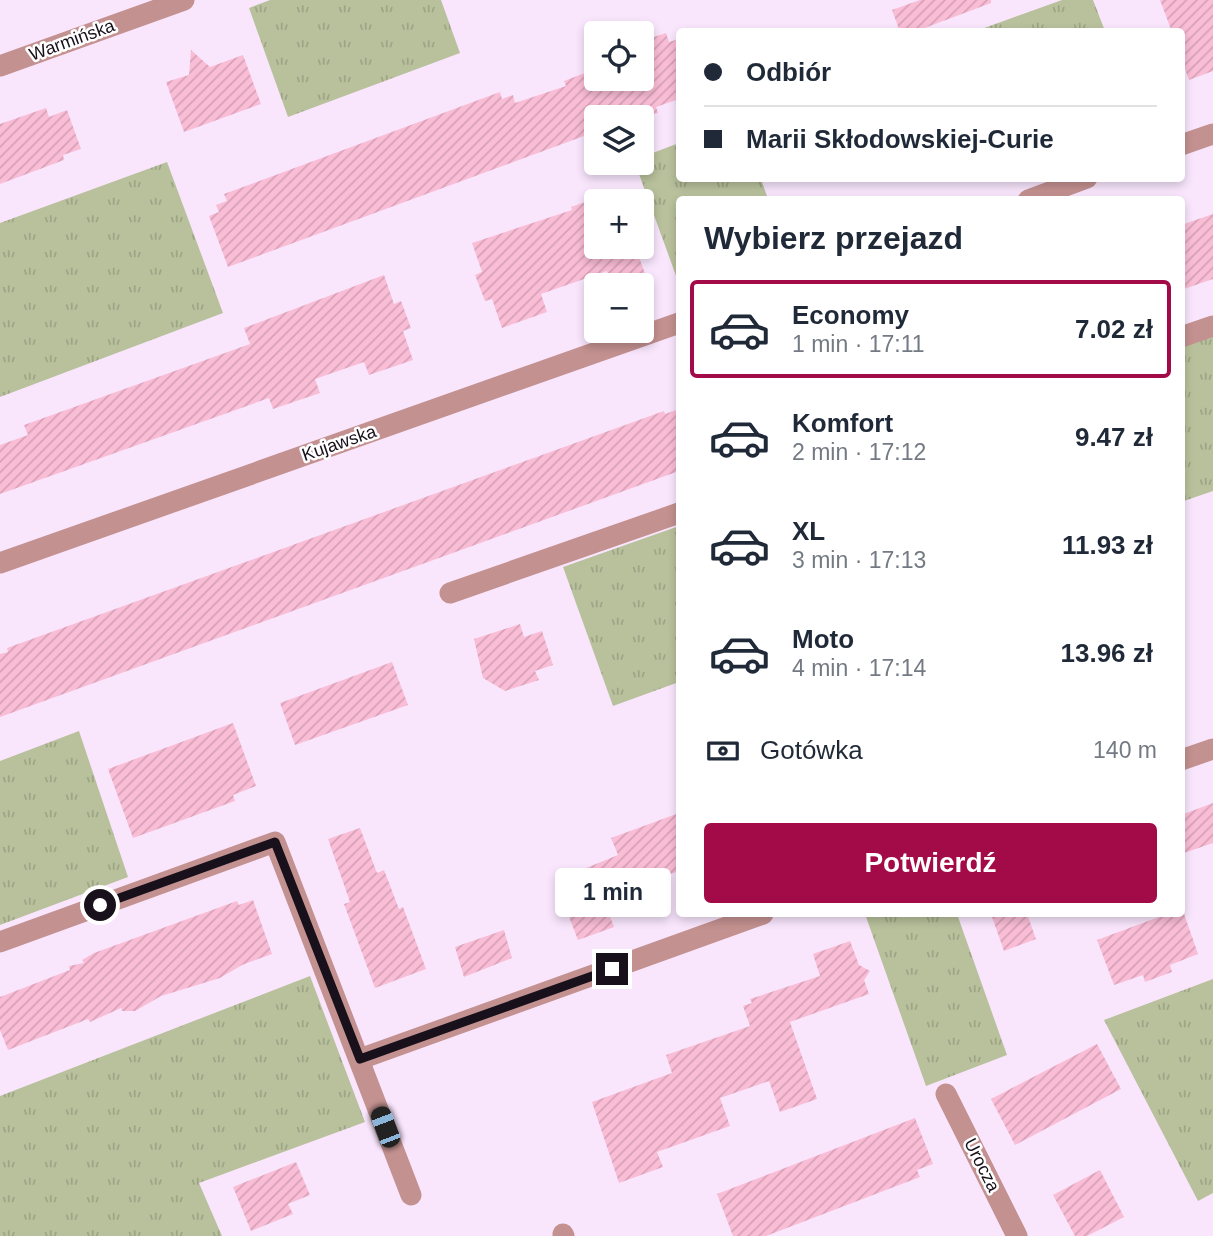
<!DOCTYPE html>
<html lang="pl">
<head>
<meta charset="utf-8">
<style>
	:root { --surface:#fff; --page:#f2f2f3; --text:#1f2937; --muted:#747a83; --line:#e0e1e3; --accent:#a30b48 }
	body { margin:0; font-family:Arial,sans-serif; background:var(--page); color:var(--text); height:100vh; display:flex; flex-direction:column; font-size:26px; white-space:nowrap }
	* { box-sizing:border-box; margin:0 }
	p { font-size:23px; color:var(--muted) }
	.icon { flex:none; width:38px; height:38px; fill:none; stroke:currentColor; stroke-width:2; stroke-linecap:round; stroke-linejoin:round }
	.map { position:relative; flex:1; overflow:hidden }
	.panel { position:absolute; left:676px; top:196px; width:509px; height:721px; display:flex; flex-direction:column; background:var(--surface); border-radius:7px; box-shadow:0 4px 10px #0003 }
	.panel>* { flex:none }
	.top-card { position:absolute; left:676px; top:28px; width:509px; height:154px; border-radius:7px; box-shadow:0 4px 10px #0003; display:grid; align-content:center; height:154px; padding:0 28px; background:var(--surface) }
	.buttons { position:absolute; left:584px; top:21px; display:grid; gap:14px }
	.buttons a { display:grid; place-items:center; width:70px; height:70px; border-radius:7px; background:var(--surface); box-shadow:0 4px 10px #0003; font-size:35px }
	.end { position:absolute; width:32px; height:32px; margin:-16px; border:9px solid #18101a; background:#fff; box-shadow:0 0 0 4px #fff }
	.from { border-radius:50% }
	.bubble { position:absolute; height:49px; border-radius:7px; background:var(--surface); box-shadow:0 4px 10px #0003; font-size:23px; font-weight:700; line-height:49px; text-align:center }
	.car { position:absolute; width:21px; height:42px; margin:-21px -10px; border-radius:9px; box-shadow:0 0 5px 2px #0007; background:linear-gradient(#222 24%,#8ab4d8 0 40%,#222 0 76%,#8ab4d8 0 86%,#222 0) }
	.top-card b { display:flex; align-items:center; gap:24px; height:66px; font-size:26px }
	.top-card b+b { border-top:2px solid var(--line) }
	.top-card i { width:18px; height:18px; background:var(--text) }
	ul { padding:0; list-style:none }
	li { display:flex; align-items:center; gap:21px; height:98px; margin:0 14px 10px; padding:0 14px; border:4px solid transparent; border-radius:7px }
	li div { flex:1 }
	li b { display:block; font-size:26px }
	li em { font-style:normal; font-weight:700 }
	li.active { border-color:var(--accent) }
	li>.icon { width:63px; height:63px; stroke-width:1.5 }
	h2 { padding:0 28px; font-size:32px; line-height:84px }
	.pay { display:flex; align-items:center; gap:18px; height:77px; padding:0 28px; font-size:26px }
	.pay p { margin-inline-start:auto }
	.button { display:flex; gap:14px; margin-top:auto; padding:14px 28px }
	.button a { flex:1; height:80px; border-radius:7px; background:var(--accent); color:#fff; font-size:28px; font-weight:700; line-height:80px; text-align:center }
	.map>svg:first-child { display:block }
	.grass { fill:url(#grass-tufts) }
	.building { fill:url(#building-hatch) }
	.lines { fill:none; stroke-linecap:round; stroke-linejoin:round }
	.minor { stroke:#c39190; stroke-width:21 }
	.route { stroke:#18101a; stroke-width:9 }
	.labels { text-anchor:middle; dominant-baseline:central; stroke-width:5; stroke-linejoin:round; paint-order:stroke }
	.street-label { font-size:18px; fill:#18101a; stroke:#fff }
</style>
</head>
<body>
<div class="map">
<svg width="1213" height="1236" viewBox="0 0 1213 1236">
	<defs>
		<pattern id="grass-tufts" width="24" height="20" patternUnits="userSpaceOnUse" patternTransform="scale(1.75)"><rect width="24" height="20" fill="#b8c19c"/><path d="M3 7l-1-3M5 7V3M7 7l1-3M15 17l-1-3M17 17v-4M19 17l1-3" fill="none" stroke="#9da586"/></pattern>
		<pattern id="building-hatch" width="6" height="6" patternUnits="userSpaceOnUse" patternTransform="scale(1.75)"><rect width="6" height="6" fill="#fabdd6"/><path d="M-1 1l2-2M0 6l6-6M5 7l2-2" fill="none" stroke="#d6a1b7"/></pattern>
	</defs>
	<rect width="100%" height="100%" fill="#f9e6fd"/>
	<g class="grass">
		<polygon points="270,0 441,0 460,53 288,117 249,8"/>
		<polygon points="1062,0 1093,0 1105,31 976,31"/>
		<polygon points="679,143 679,178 761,179 768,199 679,200 679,284 635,163 642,163 642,157"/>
		<polygon points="167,162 223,313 0,397 0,223"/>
		<polygon points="1213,335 1213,491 1181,502 1181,347"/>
		<polygon points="679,526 679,682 613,706 563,567"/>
		<polygon points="79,731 128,877 0,925 0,761"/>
		<polygon points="865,914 957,914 1007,1055 926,1086"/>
		<polygon points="310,976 365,1122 199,1183 222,1236 0,1236 0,1096"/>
		<polygon points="1213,979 1213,1193 1198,1201 1104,1020"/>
	</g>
	<g class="building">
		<polygon points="920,0 991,0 991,3 914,32 900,32 892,10"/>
		<polygon points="1160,0 1213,0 1213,71 1189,80 1181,58 1181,32 1172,32"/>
		<polygon points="666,33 669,42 679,39 679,99 656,107 658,113 642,118 597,117 597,134 585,138 584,136 228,267 209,216 219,212 216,205 227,201 224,194 500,92 502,99 513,95 515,103 566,86 564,81 590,71 587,62 597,58 597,79 642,79 642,41"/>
		<polygon points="191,50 210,67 243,55 261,104 184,132 166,82 189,75"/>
		<polygon points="46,108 49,117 67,110 81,149 63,155 64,160 0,184 0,124"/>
		<polygon points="599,197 597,247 635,247 646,276 613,285 607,271 541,294 547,312 502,328 492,299 485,301 475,275 482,272 472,243 572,210 571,207"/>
		<polygon points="1213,214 1213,279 1181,290 1181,225"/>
		<polygon points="384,275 394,304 401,301 411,328 403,331 413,360 369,375 364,362 315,379 320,393 273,409 269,398 0,494 0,445 28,435 24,425 250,344 244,328"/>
		<polygon points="679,409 679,471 0,717 0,654 8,652 7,648 664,411 665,414"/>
		<polygon points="520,624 524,637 542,631 553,665 535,671 539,680 505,691 483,678 474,639"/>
		<polygon points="392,662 408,705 295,745 280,703"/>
		<polygon points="233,723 256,786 233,795 235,801 133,838 108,769"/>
		<polygon points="1213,803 1213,843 1181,854 1181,815"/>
		<polygon points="679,813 679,871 603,899 614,927 578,940 566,909 569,875 618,855 611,838"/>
		<polygon points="360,828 377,873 384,870 399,909 403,907 426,969 375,988 344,904 350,902 328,839"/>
		<polygon points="253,900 272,954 242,965 220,978 161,996 135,1011 122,1011 121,1008 90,1022 88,1019 8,1050 0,1030 0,997 70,970 69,966 84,963 82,960 94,953 237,901 239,905"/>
		<polygon points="1182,908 1198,954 1170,965 1172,972 1145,982 1143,975 1114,985 1097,940 1167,914 1181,914"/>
		<polygon points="991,914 1027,914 1036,939 1004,951"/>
		<polygon points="504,930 512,958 464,977 455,947"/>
		<polygon points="850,941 859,965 870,971 864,980 869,994 790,1022 817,1099 780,1112 769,1081 720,1098 730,1126 657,1152 663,1167 619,1183 592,1102 672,1073 666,1055 750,1026 743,1006 752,1003 750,999 820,976 813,954"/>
		<polygon points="1097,1044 1121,1089 1015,1145 991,1099"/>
		<polygon points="915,1118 933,1164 917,1170 920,1177 766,1236 733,1236 717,1194"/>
		<polygon points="296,1162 310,1195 288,1204 293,1214 251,1231 233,1187"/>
		<polygon points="1100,1170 1124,1217 1087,1236 1075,1236 1053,1195"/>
	</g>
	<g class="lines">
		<g class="minor">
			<polyline points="0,66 184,0"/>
			<polyline points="1181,145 1213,134"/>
			<polyline points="1028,200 1087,178"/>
			<polyline points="1181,337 1213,326"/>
			<polyline points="0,563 679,323"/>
			<polyline points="450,593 679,513"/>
			<polyline points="1181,760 1213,749"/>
			<polyline points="0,942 275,842 411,1195"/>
			<polyline points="360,1059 763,914"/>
			<polyline points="946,1094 1017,1236"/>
			<polyline points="563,1234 564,1236"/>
		</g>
	</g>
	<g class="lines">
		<polyline class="route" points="100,905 275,842 360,1059 612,969"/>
	</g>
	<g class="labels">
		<g class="street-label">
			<text transform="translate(72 40) rotate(-20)">Warmińska</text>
			<text transform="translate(339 443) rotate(-19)">Kujawska</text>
			<text transform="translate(982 1165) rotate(63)">Urocza</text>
		</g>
	</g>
</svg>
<div class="buttons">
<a><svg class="icon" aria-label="locate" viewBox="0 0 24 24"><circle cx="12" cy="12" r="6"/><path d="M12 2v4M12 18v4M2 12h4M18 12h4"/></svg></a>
<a><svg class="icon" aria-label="layers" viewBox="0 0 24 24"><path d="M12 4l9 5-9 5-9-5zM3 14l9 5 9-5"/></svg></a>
<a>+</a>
<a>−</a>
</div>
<i class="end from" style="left:100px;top:905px"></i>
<i class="end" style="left:612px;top:969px"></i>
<div class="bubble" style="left:555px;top:868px;width:116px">1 min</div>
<i class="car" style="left:385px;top:1127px;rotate:339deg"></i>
<div class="top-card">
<b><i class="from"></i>Odbiór</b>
<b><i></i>Marii Skłodowskiej-Curie</b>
</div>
<section class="panel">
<h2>Wybierz przejazd</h2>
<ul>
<li class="active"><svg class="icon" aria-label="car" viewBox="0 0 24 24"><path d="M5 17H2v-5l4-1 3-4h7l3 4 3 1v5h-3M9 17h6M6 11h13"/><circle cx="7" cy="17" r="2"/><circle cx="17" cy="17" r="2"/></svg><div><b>Economy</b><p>1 min · 17:11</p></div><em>7.02 zł</em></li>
<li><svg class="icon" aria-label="car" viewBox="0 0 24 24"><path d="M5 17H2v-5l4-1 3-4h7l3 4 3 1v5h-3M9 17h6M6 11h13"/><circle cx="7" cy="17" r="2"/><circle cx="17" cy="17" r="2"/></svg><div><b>Komfort</b><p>2 min · 17:12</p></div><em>9.47 zł</em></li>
<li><svg class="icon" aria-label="car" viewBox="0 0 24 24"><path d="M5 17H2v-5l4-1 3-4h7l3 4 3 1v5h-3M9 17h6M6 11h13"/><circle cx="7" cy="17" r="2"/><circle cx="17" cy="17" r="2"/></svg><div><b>XL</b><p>3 min · 17:13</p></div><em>11.93 zł</em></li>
<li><svg class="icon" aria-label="car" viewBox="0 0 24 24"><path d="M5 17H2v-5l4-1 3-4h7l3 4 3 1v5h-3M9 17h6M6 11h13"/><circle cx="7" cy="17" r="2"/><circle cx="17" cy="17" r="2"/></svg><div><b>Moto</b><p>4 min · 17:14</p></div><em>13.96 zł</em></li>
</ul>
<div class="pay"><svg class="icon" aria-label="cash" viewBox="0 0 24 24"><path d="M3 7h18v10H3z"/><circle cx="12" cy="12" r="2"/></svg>Gotówka<p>140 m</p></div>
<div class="button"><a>Potwierdź</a></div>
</section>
</div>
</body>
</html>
